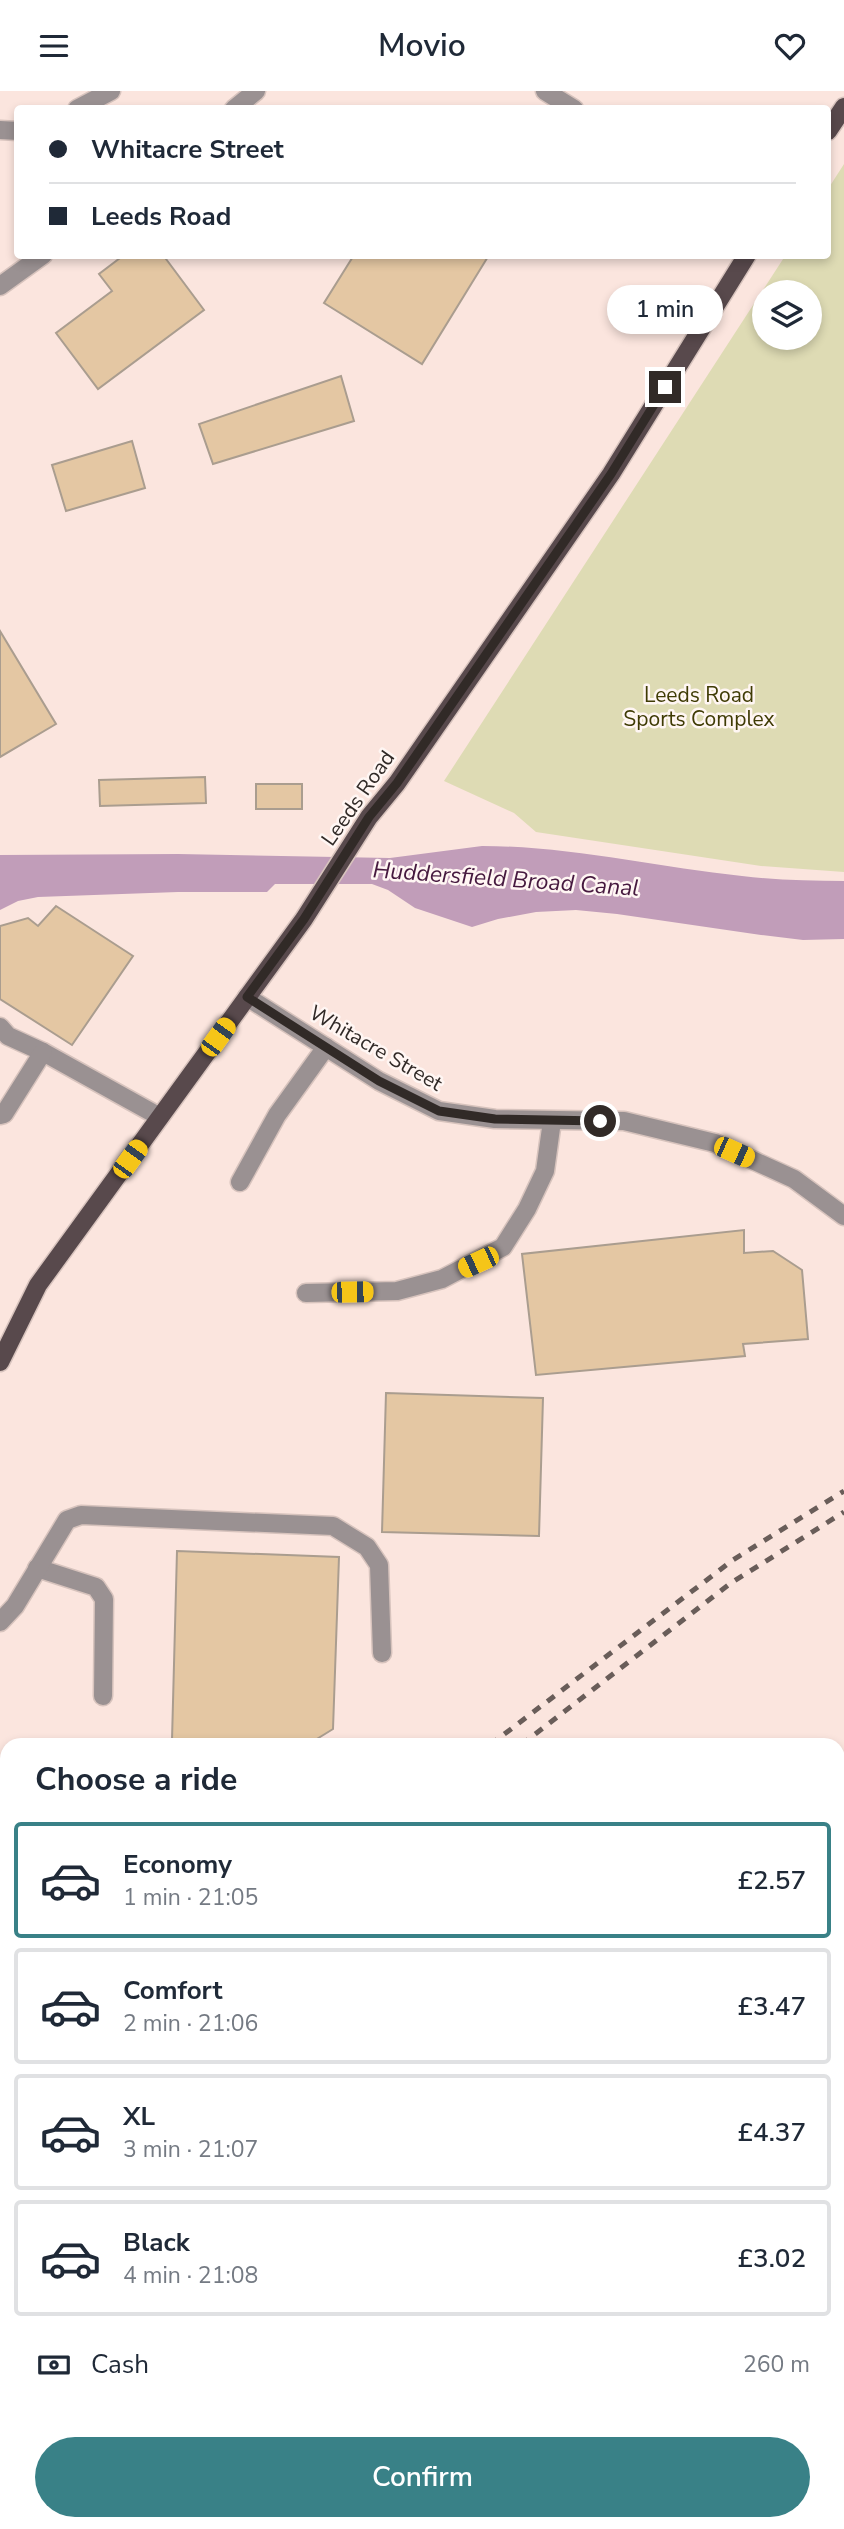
<!DOCTYPE html>
<html lang="en">
<head>
<meta charset="utf-8">
<style>
	:root { --surface:#fff; --page:#f2f2f3; --text:#1f2937; --muted:#747a83; --line:#e0e1e3; --accent:#398187 }
	body { margin:0; font-family:"Nunito Sans",sans-serif; background:var(--page); color:var(--text); height:100vh; display:flex; flex-direction:column; font-size:26px; white-space:nowrap }
	* { box-sizing:border-box; margin:0 }
	p { font-size:23px; color:var(--muted) }
	.icon { flex:none; width:38px; height:38px; fill:none; stroke:currentColor; stroke-width:2; stroke-linecap:round; stroke-linejoin:round }
	.map { position:relative; flex:1; overflow:hidden }
	.side { position:absolute; left:0px; top:1647px; width:845px; height:793px; display:flex; flex-direction:column; background:var(--surface); border-radius:21px 21px 0 0; box-shadow:0 4px 10px #0003 }
	.side>* { flex:none }
	.hud { position:absolute; left:14px; top:14px; width:817px; height:154px; border-radius:7px; box-shadow:0 4px 10px #0003; display:grid; align-content:center; height:154px; padding:0 35px; background:var(--surface) }
	.fabs { position:absolute; left:752px; top:189px; display:grid; gap:14px }
	.fabs a { display:grid; place-items:center; width:70px; height:70px; border-radius:50%; background:var(--surface); box-shadow:0 4px 10px #0003; font-size:35px }
	.end { position:absolute; width:32px; height:32px; margin:-16px; border:9px solid #312a27; background:#fff; box-shadow:0 0 0 4px #fff }
	.from { border-radius:50% }
	.bubble { position:absolute; height:49px; border-radius:24px; background:var(--surface); box-shadow:0 4px 10px #0003; font-size:23px; font-weight:600; line-height:49px; text-align:center }
	.car { position:absolute; width:21px; height:42px; margin:-21px -10px; border-radius:9px; box-shadow:0 0 5px 2px #0007; background:linear-gradient(#f5c518 24%,#345 0 40%,#f5c518 0 76%,#345 0 86%,#f5c518 0) }
	.hud b { display:flex; align-items:center; gap:24px; height:66px; font-size:26px }
	.hud b+b { border-top:2px solid var(--line) }
	.hud i { width:18px; height:18px; background:var(--text) }
	ul { padding:0; list-style:none }
	li { display:flex; align-items:center; gap:21px; height:116px; margin:0 14px 10px; padding:0 21px; border:4px solid var(--line); border-radius:7px }
	li div { flex:1 }
	li b { display:block; font-size:26px }
	li em { font-style:normal; font-weight:600 }
	li.current { border-color:var(--accent) }
	li>.icon { width:63px; height:63px; stroke-width:1.5 }
	h2 { padding:0 35px; font-size:32px; line-height:84px }
	.pay { display:flex; align-items:center; gap:18px; height:77px; padding:0 35px; font-size:26px }
	.pay p { margin-inline-start:auto }
	.cta { display:flex; gap:14px; margin-top:auto; padding:14px 35px }
	.cta a { flex:1; height:80px; border-radius:42px; background:var(--accent); color:#fff; font-size:28px; font-weight:600; line-height:80px; text-align:center }
	header { display:flex; justify-content:space-between; align-items:center; height:91px; padding:0 35px; background:var(--surface); font-size:32px; font-weight:600 }
	.map>svg:first-child { display:block }
	.green { fill:#dedbb4; fill-rule:evenodd }
	.water { fill:#c19db9 }
	.building { fill:#e4c7a3; stroke:#aa9d8f; stroke-width:2 }
	.lines { fill:none; stroke-linecap:round; stroke-linejoin:round }
	.minor-casing { stroke:#d7c3bd; stroke-width:21 }
	.major-casing { stroke:#d7c3bd; stroke-width:21 }
	.minor { stroke:#9a9192; stroke-width:18 }
	.major { stroke:#58494c; stroke-width:18 }
	.rail { stroke:#695d59; stroke-width:5; stroke-dasharray:9 9; stroke-linecap:butt }
	.route { stroke:#312a27; stroke-width:9 }
	.labels { text-anchor:middle; dominant-baseline:central; stroke-width:5; stroke-linejoin:round; paint-order:stroke }
	.park-label { font-size:21px; fill:#3f3b04; stroke:#fff6f3 }
	.street-label { font-size:21px; fill:#312a27; stroke:#fff6f3 }
	.water-label { font-size:23px; font-style:italic; fill:#46193f; stroke:#fff6f3 }
</style>
</head>
<body>
<header><svg class="icon" aria-label="menu" viewBox="0 0 24 24"><path d="M4 6h16M4 12h16M4 18h16"/></svg>Movio<svg class="icon" aria-label="heart" viewBox="0 0 24 24"><path d="M12 20l-8-8c-3-5 5-10 8-4 3-6 11-1 8 4z"/></svg></header>
<div class="map">
<svg width="844" height="2438" viewBox="0 0 844 2438">
	<rect width="100%" height="100%" fill="#fbe5de"/>
	<g class="green">
		<path d="M 844,73 L 844,781 L 761,775 L 536,741 L 514,722 L 444,690 L 785,165 L 828,164 L 828,98 ZM 765,201 L 810,201 L 810,247 L 765,247 Z"/>
		<polygon points="844,1966 844,2100 838,2110 838,1971"/>
		<polygon points="331,2433 331,2432 456,2433 447,2438 332,2438"/>
	</g>
	<path class="water" d="M 482,755 C 569,755 656,776 742,785 C 776,789 810,790 844,790 L 844,848 L 803,849 L 761,844 L 617,823 L 576,819 L 536,821 L 498,828 L 472,836 L 415,817 L 388,799 L 372,793 L 275,793 L 267,801 L 178,801 L 38,806 L 18,810 L 0,819 L 0,764 L 178,763 L 390,767 Z"/>
	<g class="building">
		<polygon points="124,164 163,164 204,219 98,298 56,242 112,200 99,183"/>
		<polygon points="354,164 489,164 422,273 324,212"/>
		<polygon points="341,285 354,330 213,373 199,333"/>
		<polygon points="132,350 145,397 66,420 52,374"/>
		<polygon points="0,540 56,633 0,666"/>
		<polygon points="205,686 206,712 100,715 99,689"/>
		<rect x="256" y="693" width="46" height="25"/>
		<polygon points="56,815 133,865 72,954 0,908 0,835 28,827 38,835"/>
		<polygon points="744,1139 744,1162 773,1160 802,1179 808,1248 743,1253 745,1265 536,1284 522,1163"/>
		<polygon points="386,1302 543,1307 539,1445 382,1441"/>
		<polygon points="177,1460 339,1466 333,1638 307,1654 172,1649"/>
	</g>
	<g class="lines">
		<g class="minor-casing">
			<g id="minor">
				<polyline points="545,0 574,18"/>
				<polyline points="77,18 111,0"/>
				<polyline points="234,18 256,0"/>
				<polyline points="0,39 18,40"/>
				<polyline points="0,195 43,164"/>
				<polyline points="247,906 379,990 439,1020 495,1028 624,1030 715,1052 794,1088 844,1125"/>
				<polyline points="0,936 8,945 43,961 160,1026"/>
				<polyline points="0,1024 4,1023 43,961"/>
				<polyline points="240,1091 277,1024 326,956"/>
				<polyline points="306,1202 397,1200 442,1188 503,1156 527,1118 545,1080 552,1030"/>
				<polyline points="37,1477 96,1496 104,1508 103,1605"/>
				<polyline points="0,1531 15,1515 67,1429 81,1424 333,1435 367,1456 379,1474 382,1562"/>
				<polyline points="838,1746 844,1741"/>
				<polyline points="838,2402 844,2399"/>
				<polyline points="831,2432 833,2438"/>
				<polyline points="148,2438 151,2432"/>
				<polyline points="778,2438 787,2432"/>
			</g>
		</g>
		<g class="major-casing">
			<g id="major">
				<polyline points="828,40 844,16"/>
				<polyline points="0,1271 38,1194 304,828 369,726 397,692 611,383 747,164"/>
			</g>
		</g>
		<use href="#minor" class="minor"/>
		<use href="#major" class="major"/>
		<g class="rail">
			<polyline points="490,1654 733,1469 844,1400"/>
			<polyline points="521,1654 731,1492 844,1421"/>
			<polyline points="0,2115 7,2107"/>
			<polyline points="0,2138 7,2131"/>
		</g>
	</g>
	<g class="lines">
		<polyline class="route" points="600,1030 495,1028 439,1020 379,990 247,906 304,828 369,726 397,692 611,383 665,296"/>
	</g>
	<g class="labels">
		<g class="park-label">
			<text x="699" y="604">Leeds Road<tspan x="699" dy="24">Sports Complex</tspan></text>
		</g>
		<g class="street-label">
			<text transform="translate(358 707) rotate(-55)">Leeds Road</text>
			<text transform="translate(376 957) rotate(30)">Whitacre Street</text>
		</g>
		<g class="water-label">
			<text transform="translate(506 788) rotate(4)">Huddersfield Broad Canal</text>
		</g>
	</g>
</svg>
<div class="fabs">
<a><svg class="icon" aria-label="layers" viewBox="0 0 24 24"><path d="M12 4l9 5-9 5-9-5zM3 14l9 5 9-5"/></svg></a>
</div>
<i class="end from" style="left:600px;top:1030px"></i>
<i class="end" style="left:665px;top:296px"></i>
<div class="bubble" style="left:607px;top:194px;width:116px">1 min</div>
<i class="car" style="left:218px;top:946px;rotate:36deg"></i>
<i class="car" style="left:734px;top:1061px;rotate:114deg"></i>
<i class="car" style="left:130px;top:1068px;rotate:36deg"></i>
<i class="car" style="left:478px;top:1171px;rotate:245deg"></i>
<i class="car" style="left:352px;top:1201px;rotate:89deg"></i>
<div class="hud">
<b><i class="from"></i>Whitacre Street</b>
<b><i></i>Leeds Road</b>
</div>
<section class="side">
<h2>Choose a ride</h2>
<ul>
<li class="current"><svg class="icon" aria-label="car" viewBox="0 0 24 24"><path d="M5 17H2v-5l4-1 3-4h7l3 4 3 1v5h-3M9 17h6M6 11h13"/><circle cx="7" cy="17" r="2"/><circle cx="17" cy="17" r="2"/></svg><div><b>Economy</b><p>1 min · 21:05</p></div><em>£2.57</em></li>
<li><svg class="icon" aria-label="car" viewBox="0 0 24 24"><path d="M5 17H2v-5l4-1 3-4h7l3 4 3 1v5h-3M9 17h6M6 11h13"/><circle cx="7" cy="17" r="2"/><circle cx="17" cy="17" r="2"/></svg><div><b>Comfort</b><p>2 min · 21:06</p></div><em>£3.47</em></li>
<li><svg class="icon" aria-label="car" viewBox="0 0 24 24"><path d="M5 17H2v-5l4-1 3-4h7l3 4 3 1v5h-3M9 17h6M6 11h13"/><circle cx="7" cy="17" r="2"/><circle cx="17" cy="17" r="2"/></svg><div><b>XL</b><p>3 min · 21:07</p></div><em>£4.37</em></li>
<li><svg class="icon" aria-label="car" viewBox="0 0 24 24"><path d="M5 17H2v-5l4-1 3-4h7l3 4 3 1v5h-3M9 17h6M6 11h13"/><circle cx="7" cy="17" r="2"/><circle cx="17" cy="17" r="2"/></svg><div><b>Black</b><p>4 min · 21:08</p></div><em>£3.02</em></li>
</ul>
<div class="pay"><svg class="icon" aria-label="cash" viewBox="0 0 24 24"><path d="M3 7h18v10H3z"/><circle cx="12" cy="12" r="2"/></svg>Cash<p>260 m</p></div>
<div class="cta"><a>Confirm</a></div>
</section>
</div>
</body>
</html>
